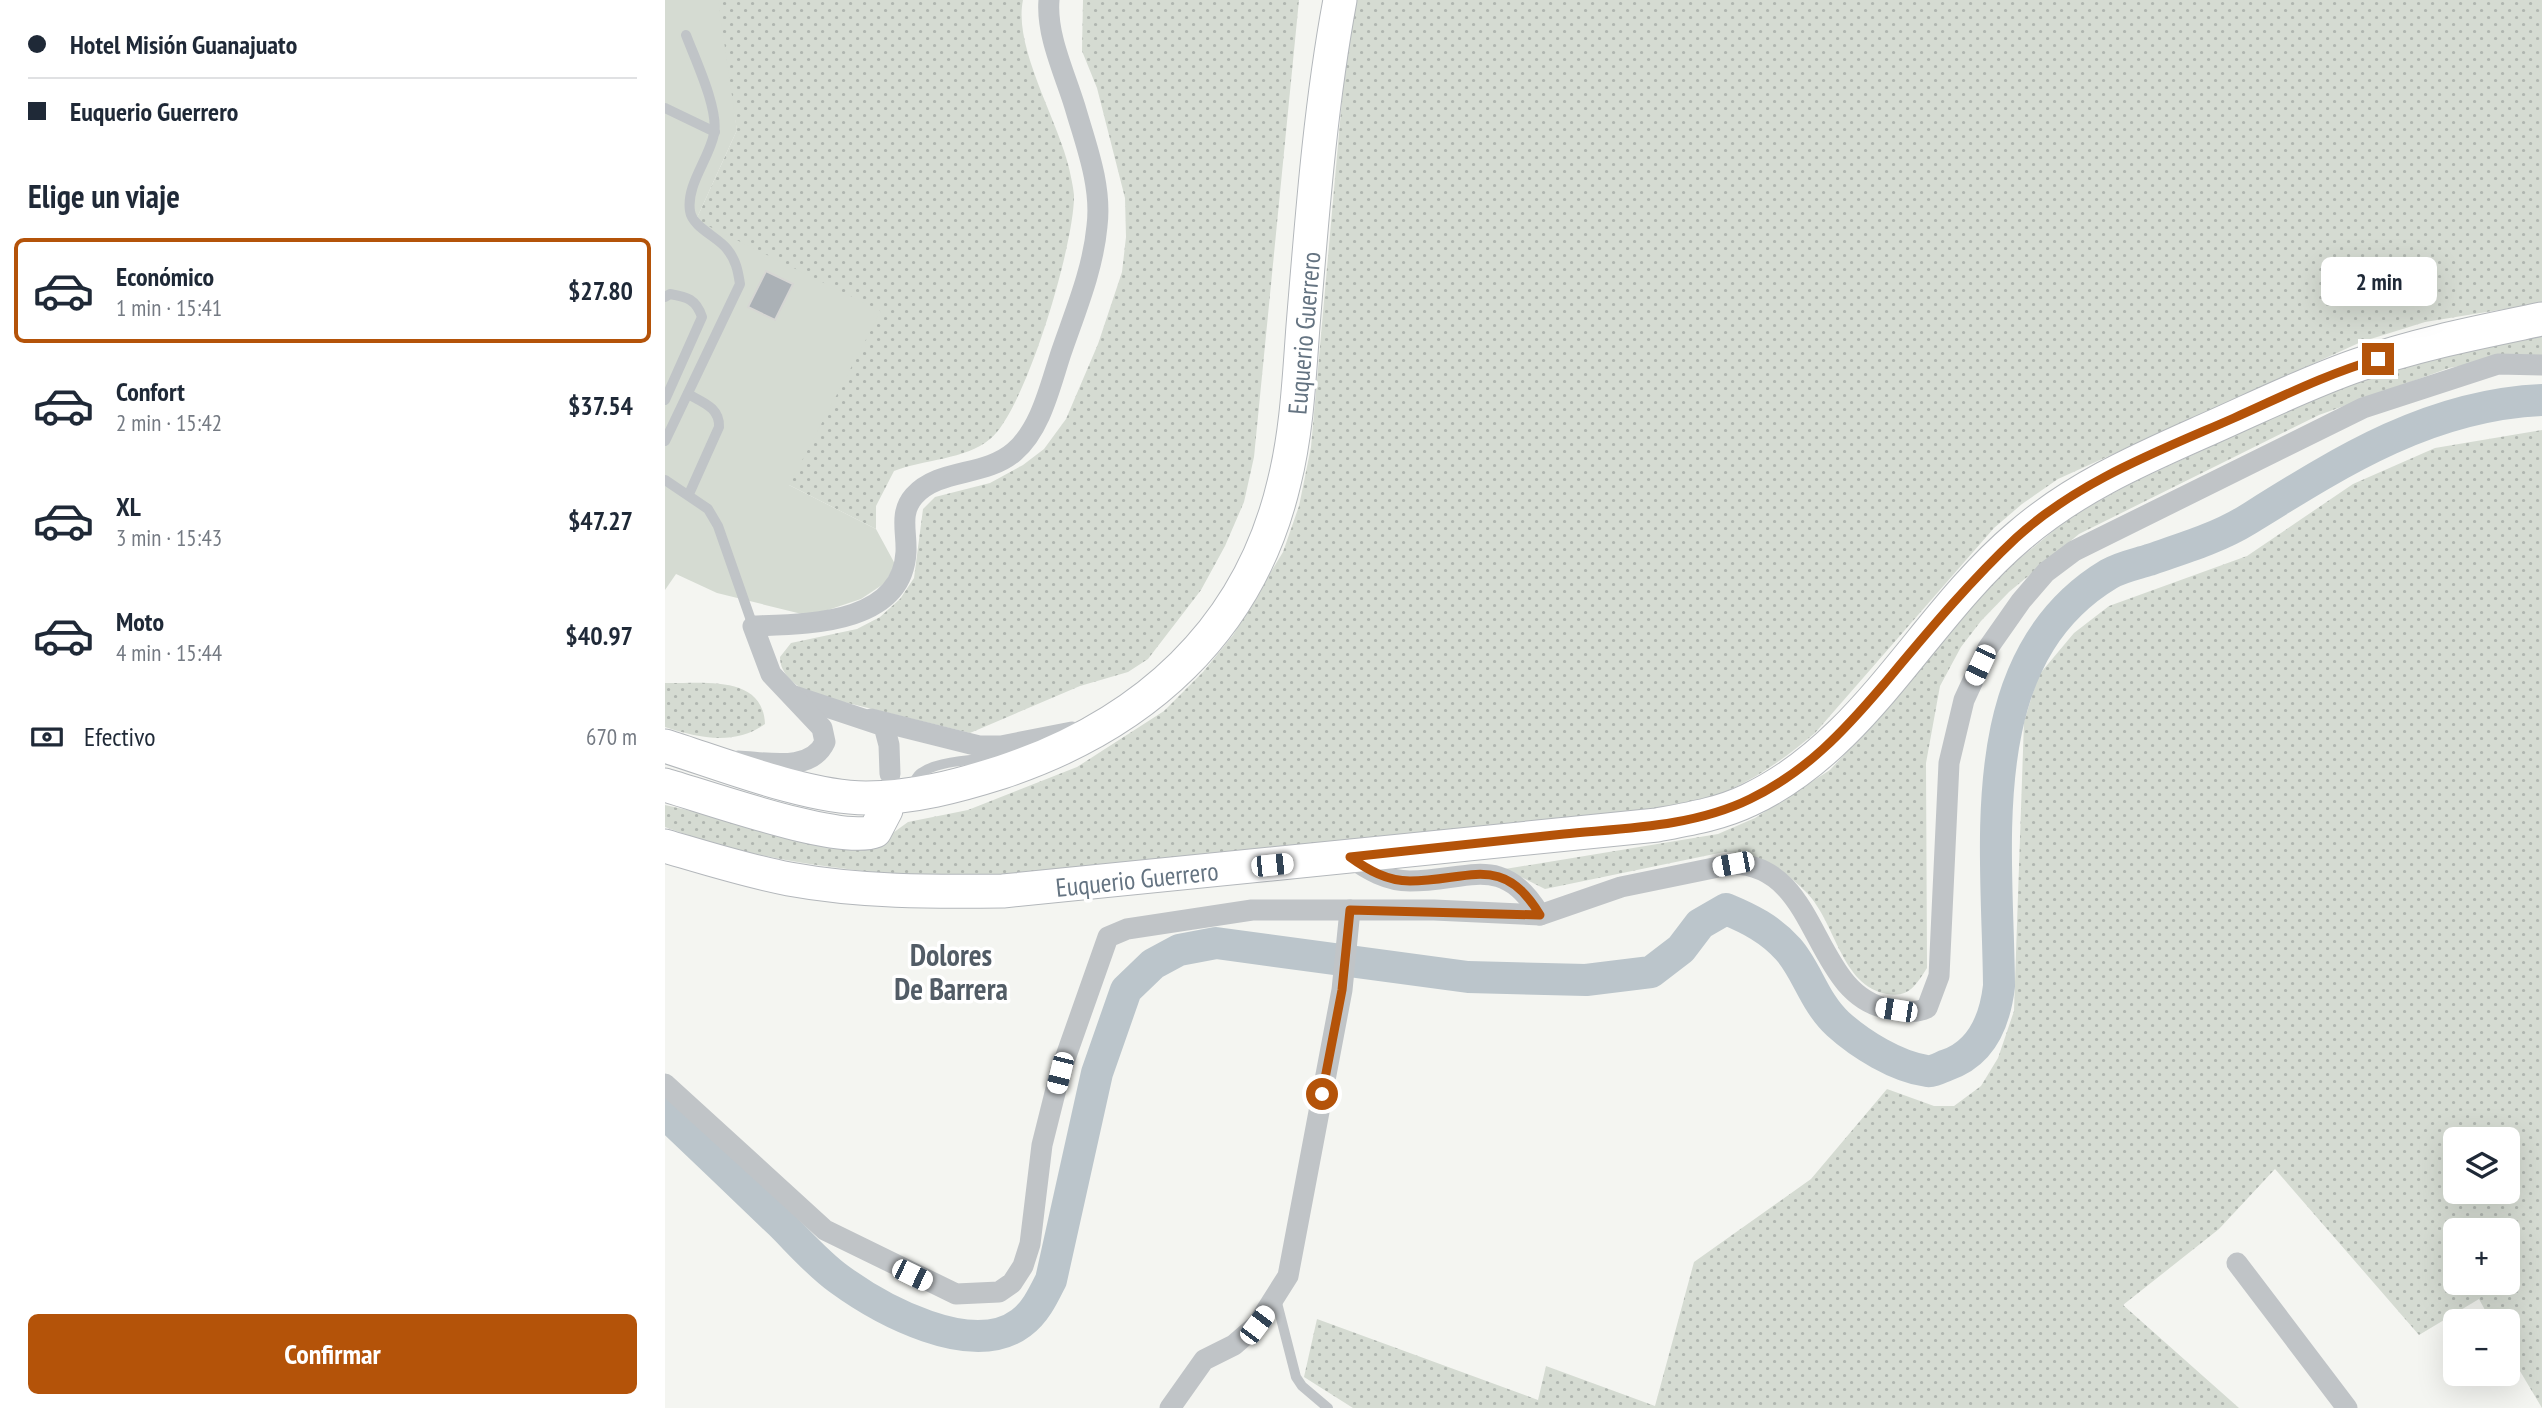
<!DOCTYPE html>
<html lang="es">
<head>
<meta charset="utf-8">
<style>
	:root { --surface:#fff; --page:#f6f6f7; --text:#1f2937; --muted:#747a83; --line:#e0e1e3; --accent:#b45309 }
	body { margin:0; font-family:"PT Sans Narrow",sans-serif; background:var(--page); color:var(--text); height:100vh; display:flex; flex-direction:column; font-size:26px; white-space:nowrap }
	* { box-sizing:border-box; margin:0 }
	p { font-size:23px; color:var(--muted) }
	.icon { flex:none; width:38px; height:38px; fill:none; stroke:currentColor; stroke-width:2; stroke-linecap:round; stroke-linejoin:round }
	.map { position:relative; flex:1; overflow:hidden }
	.details { display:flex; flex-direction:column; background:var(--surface); width:665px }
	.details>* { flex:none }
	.hud { display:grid; align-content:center; height:154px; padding:0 28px; background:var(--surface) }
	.buttons { position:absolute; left:1778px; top:1127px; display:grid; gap:14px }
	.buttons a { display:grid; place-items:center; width:77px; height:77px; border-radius:10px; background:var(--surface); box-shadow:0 7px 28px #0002; font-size:35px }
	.end { position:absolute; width:32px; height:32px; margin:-16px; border:9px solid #b45309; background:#fff; box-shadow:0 0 0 4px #fff }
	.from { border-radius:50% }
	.bubble { position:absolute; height:49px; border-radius:10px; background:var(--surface); box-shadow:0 7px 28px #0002; font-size:23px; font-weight:800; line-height:49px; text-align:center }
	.car { position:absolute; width:21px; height:42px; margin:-21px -10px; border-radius:9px; box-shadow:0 0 5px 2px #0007; background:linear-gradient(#fff 24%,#345 0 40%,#fff 0 76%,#345 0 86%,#fff 0) }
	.hud b { display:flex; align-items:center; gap:24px; height:66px; font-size:26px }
	.hud b+b { border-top:2px solid var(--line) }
	.hud i { width:18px; height:18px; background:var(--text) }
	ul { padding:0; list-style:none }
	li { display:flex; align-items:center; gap:21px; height:105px; margin:0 14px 10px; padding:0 14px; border:4px solid transparent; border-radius:10px }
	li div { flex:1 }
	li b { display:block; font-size:26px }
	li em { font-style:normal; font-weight:800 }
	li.current { border-color:var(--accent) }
	li>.icon { width:63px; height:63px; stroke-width:1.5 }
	h2 { padding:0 28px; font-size:32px; line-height:84px }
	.pay { display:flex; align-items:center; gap:18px; height:77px; padding:0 28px; font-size:26px }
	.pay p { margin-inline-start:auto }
	.button { display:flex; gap:14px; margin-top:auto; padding:14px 28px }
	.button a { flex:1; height:80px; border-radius:10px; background:var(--accent); color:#fff; font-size:28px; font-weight:800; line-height:80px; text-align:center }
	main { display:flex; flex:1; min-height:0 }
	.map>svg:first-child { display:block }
	.grass { fill:url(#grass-dots); fill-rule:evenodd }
	.garden { fill:#d5dbd2 }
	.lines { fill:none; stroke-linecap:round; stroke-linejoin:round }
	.river { stroke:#bbc5cb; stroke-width:32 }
	.building { fill:#abb1b6; stroke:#d6d6d3; stroke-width:2 }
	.primary-casing { stroke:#b3b7bb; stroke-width:35 }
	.service { stroke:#c0c4c7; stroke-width:10 }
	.minor { stroke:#c0c4c7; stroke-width:21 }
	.primary { stroke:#fff; stroke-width:33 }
	.route { stroke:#b45309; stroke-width:9 }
	.labels { text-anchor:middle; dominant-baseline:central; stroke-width:7; stroke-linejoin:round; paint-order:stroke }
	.street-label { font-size:26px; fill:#647381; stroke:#fff }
	.quarter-label { font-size:30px; font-weight:bold; fill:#525c66; stroke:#fff }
</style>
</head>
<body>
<main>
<section class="details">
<div class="hud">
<b><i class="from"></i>Hotel Misión Guanajuato</b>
<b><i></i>Euquerio Guerrero</b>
</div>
<h2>Elige un viaje</h2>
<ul>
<li class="current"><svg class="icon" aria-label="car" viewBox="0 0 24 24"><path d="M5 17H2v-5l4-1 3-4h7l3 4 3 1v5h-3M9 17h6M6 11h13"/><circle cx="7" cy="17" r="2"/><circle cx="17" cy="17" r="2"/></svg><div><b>Económico</b><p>1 min · 15:41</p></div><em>$27.80</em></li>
<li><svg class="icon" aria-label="car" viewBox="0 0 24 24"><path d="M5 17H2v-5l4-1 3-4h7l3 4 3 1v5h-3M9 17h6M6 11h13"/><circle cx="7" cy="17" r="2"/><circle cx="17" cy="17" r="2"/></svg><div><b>Confort</b><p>2 min · 15:42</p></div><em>$37.54</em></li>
<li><svg class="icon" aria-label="car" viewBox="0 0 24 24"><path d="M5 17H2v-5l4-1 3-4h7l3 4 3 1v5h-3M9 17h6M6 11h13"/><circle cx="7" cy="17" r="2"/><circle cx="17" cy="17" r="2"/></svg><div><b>XL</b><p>3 min · 15:43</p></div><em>$47.27</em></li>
<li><svg class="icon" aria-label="car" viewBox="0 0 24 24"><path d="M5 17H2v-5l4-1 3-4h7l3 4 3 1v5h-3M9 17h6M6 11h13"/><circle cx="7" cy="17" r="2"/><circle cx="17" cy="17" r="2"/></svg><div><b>Moto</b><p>4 min · 15:44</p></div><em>$40.97</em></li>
</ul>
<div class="pay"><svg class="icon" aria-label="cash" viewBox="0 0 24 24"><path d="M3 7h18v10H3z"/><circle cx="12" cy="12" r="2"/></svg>Efectivo<p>670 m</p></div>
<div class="button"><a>Confirmar</a></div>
</section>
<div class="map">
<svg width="1877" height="1408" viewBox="0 0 1877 1408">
	<defs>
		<pattern id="grass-dots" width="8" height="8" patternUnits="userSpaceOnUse" patternTransform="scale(1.75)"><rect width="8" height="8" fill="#d5dbd2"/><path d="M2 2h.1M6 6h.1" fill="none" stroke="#b0b6b0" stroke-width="1.8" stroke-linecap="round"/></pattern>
	</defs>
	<rect width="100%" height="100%" fill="#f4f5f1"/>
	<g class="grass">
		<path d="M 48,0 L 358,0 C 348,47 393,120 404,168 C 406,177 408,186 409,195 C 410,242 361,410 325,439 C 300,460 259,459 229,471 L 211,506 L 211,529 L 124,485 L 31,220 L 72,130 Z"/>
		<path d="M 418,0 L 634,0 L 589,457 L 579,502 L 560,546 L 536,590 L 483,659 L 463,672 L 415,686 L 305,733 L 142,693 C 129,683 115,674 115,657 L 126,643 L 192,629 L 215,617 L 235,599 L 249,578 L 258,509 L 270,497 L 325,483 L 358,465 L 379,449 L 401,419 L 433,344 L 457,272 L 461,237 L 460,198 L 432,88 L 417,51 Z"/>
		<path d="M 691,0 L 1877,0 L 1877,303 L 1760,322 L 1696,342 L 1393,479 L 1357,504 L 1329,528 L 1150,733 C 1105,771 1067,794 1011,809 L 292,879 C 188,871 99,864 0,827 L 0,805 L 184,847 L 221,838 L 243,822 L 303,810 L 412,767 L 499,711 L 538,672 L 568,635 L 618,552 L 634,506 L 646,447 L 679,77 Z"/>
		<path d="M 1877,334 L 1877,356 L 1854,355 L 1784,368 L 1654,415 L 1414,534 L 1344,592 L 1316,621 L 1296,647 L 1275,686 L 1261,763 L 1262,968 C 1251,985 1244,998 1222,994 C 1176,986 1171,923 1142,893 C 1119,869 1092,853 1059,852 L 880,889 L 840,869 L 1053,834 L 1090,818 L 1165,770 L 1228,701 L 1318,589 L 1405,517 L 1465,484 L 1652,396 L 1747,363 Z"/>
		<path d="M 1877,430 L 1877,1408 L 1843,1351 L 1843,1321 L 1826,1321 L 1814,1299 L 1754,1335 L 1610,1169 L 1554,1229 L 1458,1305 L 1574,1408 L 688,1408 L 639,1377 L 652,1319 L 873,1400 L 881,1366 L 990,1406 L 1029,1262 L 1146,1179 L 1222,1089 L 1269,1106 L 1289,1106 L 1316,1086 L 1333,1058 L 1349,1011 L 1359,722 L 1373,676 L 1409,633 L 1444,606 L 1582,556 L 1688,484 L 1770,448 ZM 1790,1139 L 1843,1139 L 1843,1192 L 1790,1192 ZM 1790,1230 L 1843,1230 L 1843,1283 L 1790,1283 Z"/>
		<path d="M 0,683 C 37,684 98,674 100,724 C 69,746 34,738 0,727 Z"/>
	</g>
	<polygon class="garden" points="0,0 53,0 72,130 31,220 216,311 124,485 211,529 230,564 220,583 196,599 145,616 52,593 11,574 0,590"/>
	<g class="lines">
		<path class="river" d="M 0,1113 C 39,1150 77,1187 116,1224 C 134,1242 153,1264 174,1279 C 215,1309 307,1360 356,1323 C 370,1313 378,1296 386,1280 L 432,1073 L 461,990 L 488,964 L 514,950 L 551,943 L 803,977 L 921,980 L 986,972 L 1016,949 L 1035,924 L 1061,909 C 1085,919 1105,929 1123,949 C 1142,970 1149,1002 1173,1024 C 1195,1044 1232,1067 1262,1071 C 1268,1072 1276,1067 1282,1065 C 1317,1053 1330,1020 1334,986 C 1333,847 1304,658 1444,574 C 1456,567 1471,564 1484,560 C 1516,549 1553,538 1582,520 C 1675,462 1764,405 1877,400"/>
	</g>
	<polygon class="building" points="101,271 128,284 110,320 83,307"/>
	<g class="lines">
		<g class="primary-casing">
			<g id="primary">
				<path d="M 0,746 C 57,764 143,798 201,798 C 248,798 293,786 337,772 C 478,725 584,631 619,483 C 632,431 634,379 638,326 C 647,218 655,107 675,0"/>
				<path d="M 0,785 C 42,797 176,845 210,831 L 221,810"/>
				<path d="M 0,846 C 41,858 82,871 124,879 C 195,892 267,892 338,891 L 992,825 C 1024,819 1055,814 1084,800 C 1201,745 1258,617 1354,536 C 1407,490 1469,462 1532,434 C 1585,411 1638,384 1693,365 C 1752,344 1815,332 1877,319"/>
			</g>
		</g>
		<g class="service">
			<polyline points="0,108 50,132"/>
			<path d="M 0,297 L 5,294 C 22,297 31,299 37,317 L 0,400"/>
			<path d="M 23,394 C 39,403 55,408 54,427 L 24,494"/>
			<path d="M 0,441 L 75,284 C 73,271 71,260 62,249 C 53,237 27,227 25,211 C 21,185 44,159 49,134 C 54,109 30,59 21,35"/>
			<polyline points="0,480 43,509 53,526 88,626"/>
			<path d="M 246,787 C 249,783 252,775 256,773 C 273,761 316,757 335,762"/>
			<polyline points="611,1299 631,1377 637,1386 663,1408"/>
		</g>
		<g class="minor">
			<polyline points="129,696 219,726 224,745 225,774"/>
			<polyline points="206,719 314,746 336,746 407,732"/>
			<path d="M 73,761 C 101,762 146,773 160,742 L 157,728 L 106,674 L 88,626 C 142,624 237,625 241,552 C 242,532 234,513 249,496 C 274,468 320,477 349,452 C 376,429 385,386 396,353 C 410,312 428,270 432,226 C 437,186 421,145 410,107 C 400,74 381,35 384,0"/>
			<path d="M 685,857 C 703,870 722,881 745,881 C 803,881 838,852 875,915"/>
			<path d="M 0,1084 L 160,1230 L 291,1294 L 334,1292 L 347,1283 L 358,1266 L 365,1244 L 377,1145 L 395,1073 L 443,937 L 462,929 L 587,910 L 769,910 L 875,915 L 956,887 L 1068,864 C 1156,865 1146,997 1225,1009 C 1239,1011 1249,1014 1262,1008 L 1274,976 L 1284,763 L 1299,700 L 1323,648 L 1356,601 L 1381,572 L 1409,551 L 1698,408 L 1833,364 L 1877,365"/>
			<polyline points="1572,1263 1682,1408"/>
			<polyline points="505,1408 539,1360 569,1345 592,1325 623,1276 677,990 685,910"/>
		</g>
		<use href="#primary" class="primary"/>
	</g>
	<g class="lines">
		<path class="route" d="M 657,1094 L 677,990 L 685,910 L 875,915 C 838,852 803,881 745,881 C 722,881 703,870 685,857 C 756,850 827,842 899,834 C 960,828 1028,827 1085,799 C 1141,772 1179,731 1219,684 C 1261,634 1304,582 1351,538 C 1413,481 1494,451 1569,418 C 1616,397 1664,373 1713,359"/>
	</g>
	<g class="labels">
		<g class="street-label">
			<text transform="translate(639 333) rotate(-85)">Euquerio Guerrero</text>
			<text transform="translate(472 879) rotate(-6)">Euquerio Guerrero</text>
		</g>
		<g class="quarter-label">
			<text x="286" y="954">Dolores<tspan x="286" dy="34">De Barrera</tspan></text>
		</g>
	</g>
</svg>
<div class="buttons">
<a><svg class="icon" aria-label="layers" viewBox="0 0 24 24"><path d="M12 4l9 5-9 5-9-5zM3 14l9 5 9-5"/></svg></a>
<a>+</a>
<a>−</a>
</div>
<i class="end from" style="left:657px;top:1094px"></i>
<i class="end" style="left:1713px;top:359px"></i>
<div class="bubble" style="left:1656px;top:257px;width:116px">2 min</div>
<i class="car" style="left:1315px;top:665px;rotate:205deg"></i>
<i class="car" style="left:1068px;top:864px;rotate:259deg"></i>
<i class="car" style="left:607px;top:865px;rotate:84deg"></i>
<i class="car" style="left:1231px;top:1010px;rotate:279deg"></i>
<i class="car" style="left:395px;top:1073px;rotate:194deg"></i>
<i class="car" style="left:247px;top:1275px;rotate:116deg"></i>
<i class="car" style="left:592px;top:1325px;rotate:37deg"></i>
</div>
</main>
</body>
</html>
